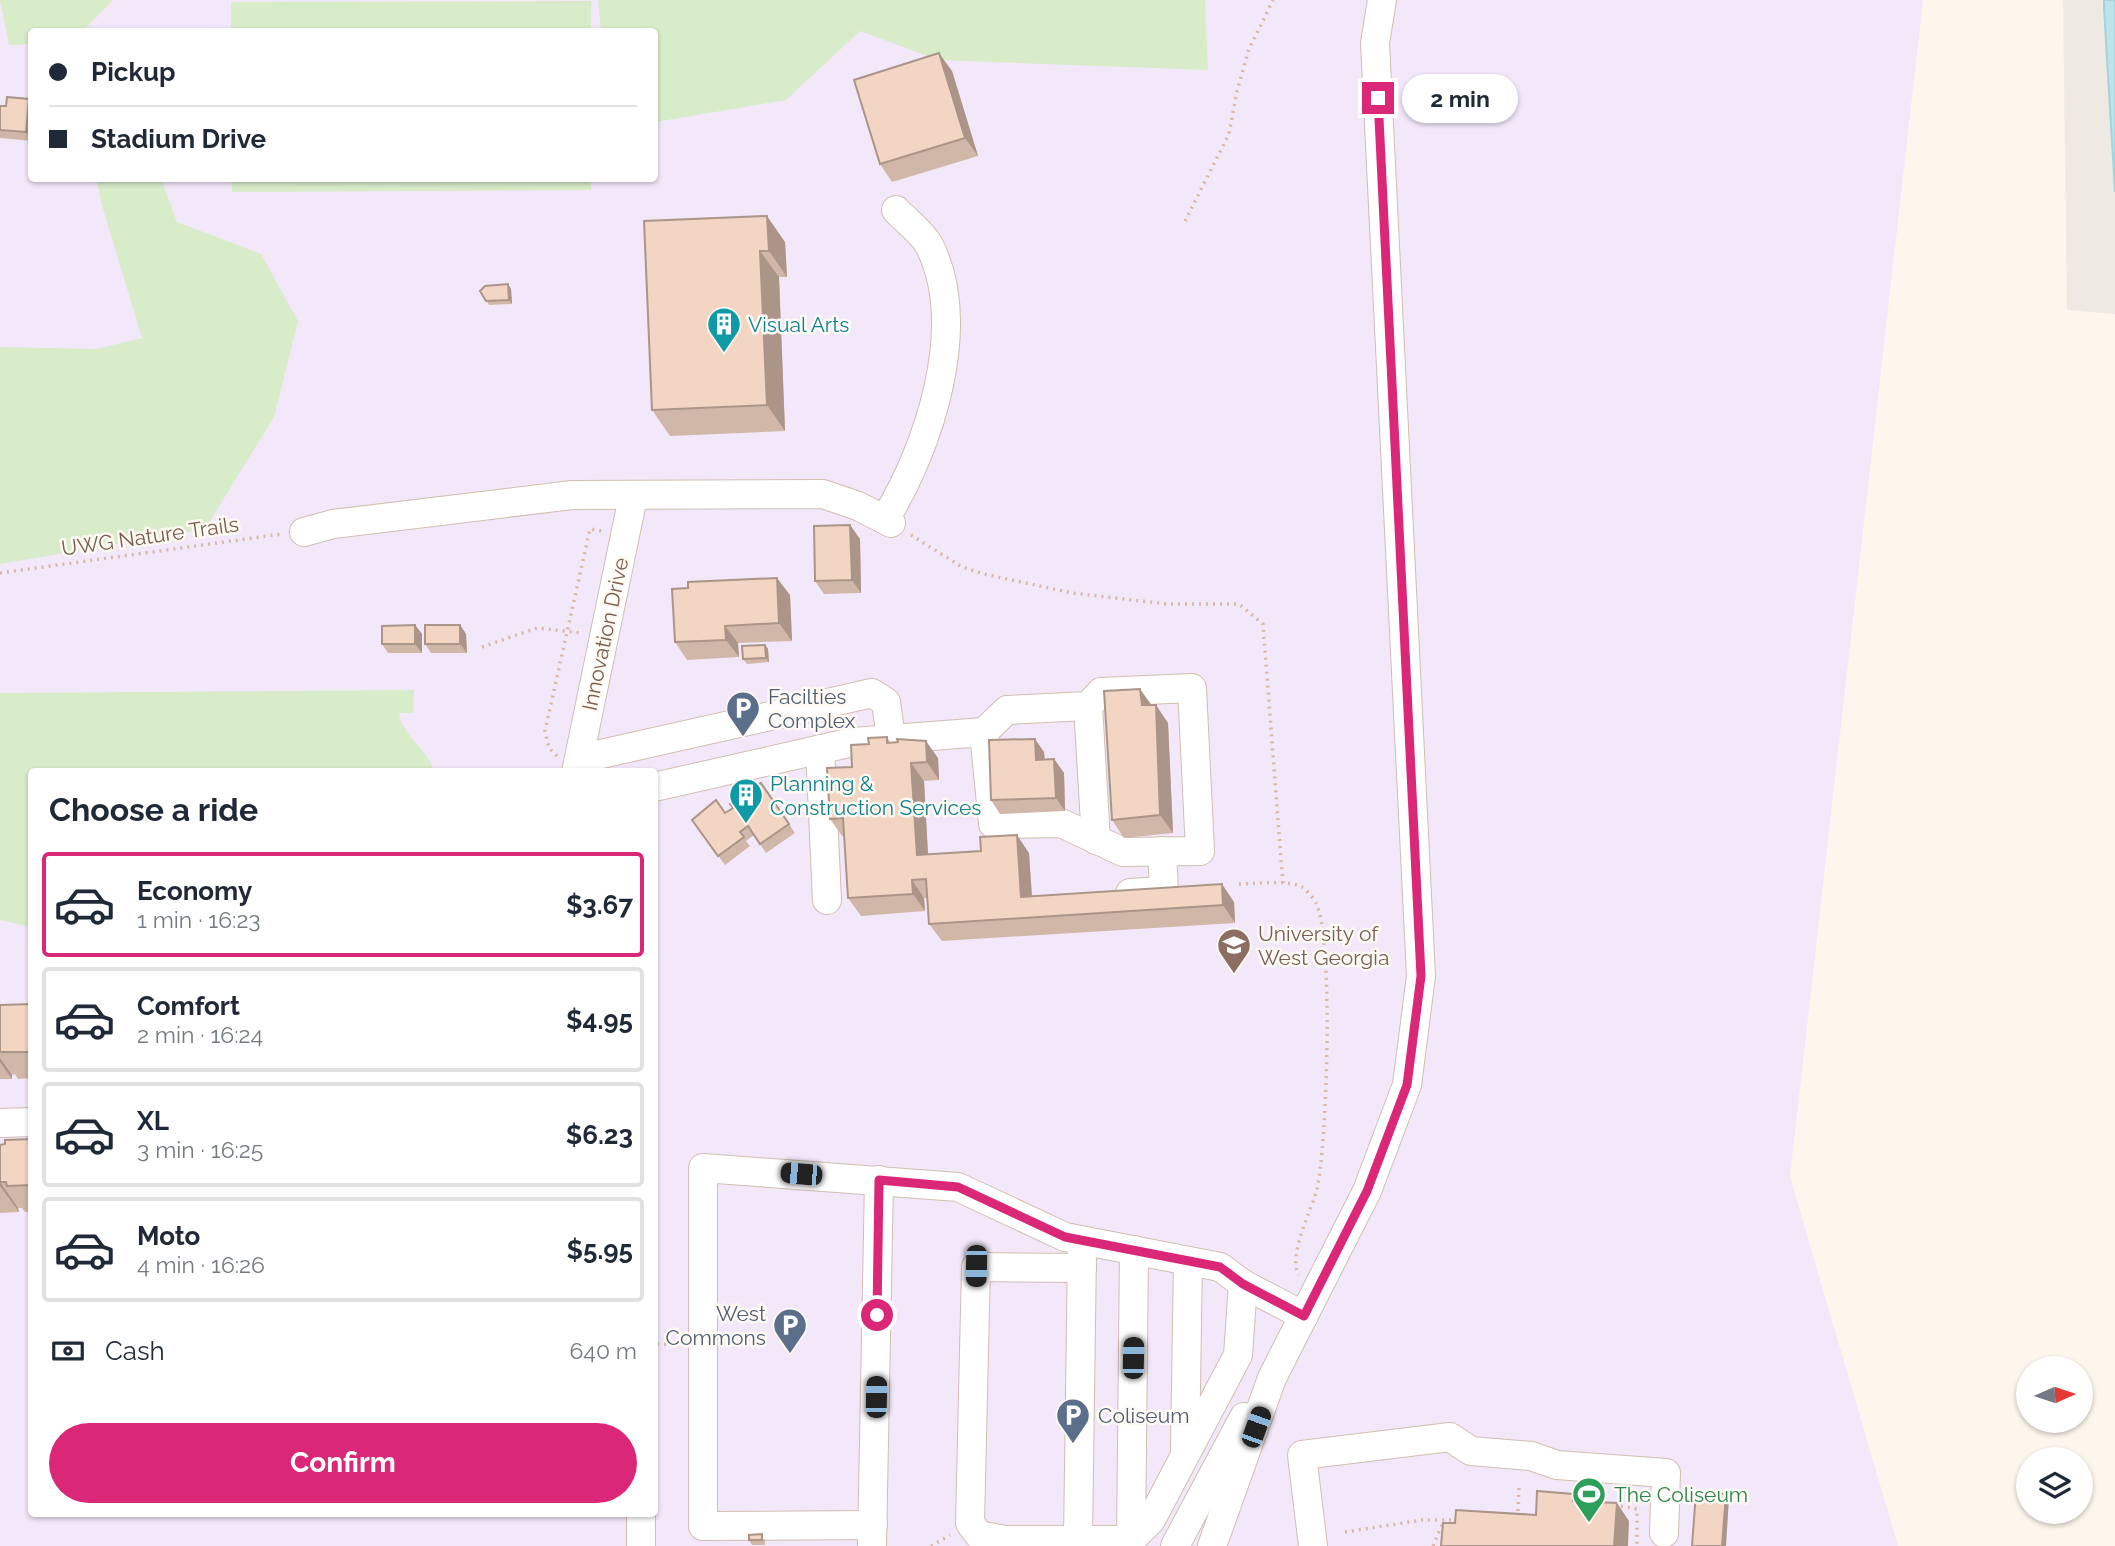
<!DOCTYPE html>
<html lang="en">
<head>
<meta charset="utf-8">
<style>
	:root { --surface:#fff; --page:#f2f2f3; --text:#1f2937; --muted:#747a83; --line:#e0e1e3; --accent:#db2777 }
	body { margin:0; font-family:Raleway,sans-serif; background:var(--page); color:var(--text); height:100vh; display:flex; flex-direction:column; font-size:26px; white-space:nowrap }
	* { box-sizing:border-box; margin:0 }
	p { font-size:23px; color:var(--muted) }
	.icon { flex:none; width:38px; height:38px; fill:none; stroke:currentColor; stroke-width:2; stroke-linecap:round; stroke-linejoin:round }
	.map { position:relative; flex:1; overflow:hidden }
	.panel { position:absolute; left:28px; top:768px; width:630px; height:749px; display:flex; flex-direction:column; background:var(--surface); border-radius:7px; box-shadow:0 2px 5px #0004 }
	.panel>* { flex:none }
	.guide { position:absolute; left:28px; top:28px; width:630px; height:154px; border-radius:7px; box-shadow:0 2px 5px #0004; display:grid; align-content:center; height:154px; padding:0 21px; background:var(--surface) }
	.needle { width:46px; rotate:87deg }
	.controls { position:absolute; left:2016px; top:1356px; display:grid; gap:14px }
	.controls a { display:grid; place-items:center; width:77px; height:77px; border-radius:50%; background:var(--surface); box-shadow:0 2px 5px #0004; font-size:35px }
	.end { position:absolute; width:32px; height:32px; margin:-16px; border:9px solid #db2777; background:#fff; box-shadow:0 0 0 4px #fff }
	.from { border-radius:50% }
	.bubble { position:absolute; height:49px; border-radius:24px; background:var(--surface); box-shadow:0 2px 5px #0004; font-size:23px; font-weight:700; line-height:49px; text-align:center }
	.car { position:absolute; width:21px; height:42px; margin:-21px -10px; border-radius:9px; box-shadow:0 0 5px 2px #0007; background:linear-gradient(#222 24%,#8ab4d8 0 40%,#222 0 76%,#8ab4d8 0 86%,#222 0) }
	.guide b { display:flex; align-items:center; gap:24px; height:66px; font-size:26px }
	.guide b+b { border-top:2px solid var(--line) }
	.guide i { width:18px; height:18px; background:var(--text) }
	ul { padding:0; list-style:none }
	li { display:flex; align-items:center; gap:21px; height:105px; margin:0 14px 10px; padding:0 7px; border:4px solid var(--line); border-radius:7px }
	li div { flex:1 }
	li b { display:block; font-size:26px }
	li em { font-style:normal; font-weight:700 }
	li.active { border-color:var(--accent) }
	li>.icon { width:63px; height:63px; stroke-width:1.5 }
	h2 { padding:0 21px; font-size:32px; line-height:84px }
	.pay { display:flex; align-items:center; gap:18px; height:77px; padding:0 21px; font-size:26px }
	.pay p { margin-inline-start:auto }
	.cta { display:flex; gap:14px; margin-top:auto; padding:14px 21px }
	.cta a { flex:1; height:80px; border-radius:42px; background:var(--accent); color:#fff; font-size:28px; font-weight:700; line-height:80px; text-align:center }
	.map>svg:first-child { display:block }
	.industrial { fill:#efe9e4 }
	.education { fill:#f3e8fa; fill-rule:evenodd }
	.green { fill:#d8ecc9 }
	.water { fill:#bfe3e8; stroke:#a5d3da; stroke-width:2 }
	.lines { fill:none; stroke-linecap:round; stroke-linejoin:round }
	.minor-casing { stroke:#d1beb0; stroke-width:30 }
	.path { stroke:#d9b8a5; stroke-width:3.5; stroke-dasharray:2 5; stroke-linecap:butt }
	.minor { stroke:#fff; stroke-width:28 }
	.wall { fill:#d1b7a8 }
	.shaded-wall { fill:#aa9588 }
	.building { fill:#f3d5c3; stroke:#aa9588; stroke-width:2 }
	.route { stroke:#db2777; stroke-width:9 }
	.labels { text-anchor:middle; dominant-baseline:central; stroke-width:5; stroke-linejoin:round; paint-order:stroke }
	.culture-label { font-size:21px; fill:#0d838f; stroke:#fffaf3; text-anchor:start }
	.street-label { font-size:21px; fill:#7a5c4d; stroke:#fffaf3 }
	.service-label { font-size:21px; fill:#4e5e75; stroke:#fffaf3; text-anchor:start }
	.education-label { font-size:21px; fill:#785e54; stroke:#fffaf3; text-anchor:start }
	.leisure-label { font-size:21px; fill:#27864d; stroke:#fffaf3; text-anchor:start }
</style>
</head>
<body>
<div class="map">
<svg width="2115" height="1546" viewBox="0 0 2115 1546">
	<rect width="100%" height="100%" fill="#fdf6ec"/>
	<polygon class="industrial" points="2063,0 2115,0 2115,314 2067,310"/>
	<path class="education" d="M 0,0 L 1923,0 L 1790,1177 L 1898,1546 L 0,1546 ZM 32,32 L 654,32 L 654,178 L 32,178 ZM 32,772 L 654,772 L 654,1514 L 32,1514 Z"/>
	<g class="green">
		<polygon points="0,0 113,0 83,31 32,32 31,44 9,45"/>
		<polygon points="598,0 1205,0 1208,70 938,60 860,31 786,100 655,122 654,32 601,31"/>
		<polygon points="591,1 591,31 231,31 231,2"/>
		<polygon points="591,178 591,190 232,192 232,178"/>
		<polygon points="97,179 161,179 177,222 261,254 298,321 274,417 205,529 0,564 0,347 96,349 142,338 101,202"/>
		<path d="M 414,690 L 414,713 L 399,713 C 402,736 429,749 434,772 L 32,772 L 31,927 L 0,920 L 0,693 Z"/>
	</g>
	<polygon class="water" points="2104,0 2115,0 2115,192 2104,8"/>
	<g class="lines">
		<g class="minor-casing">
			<g id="minor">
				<path d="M 885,519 C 929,448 970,325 929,245 C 922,232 906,221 896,210"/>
				<polyline points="304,532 333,524 572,495 823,494 858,506 891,523"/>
				<polyline points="1088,706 1096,840"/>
				<polyline points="820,749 827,900"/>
				<polyline points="579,759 872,693 886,702 891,739"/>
				<polyline points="576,772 633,497"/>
				<polyline points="654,787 853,742 984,732 1007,710 1088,706 1101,692 1192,688 1200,851 1123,852 1061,823 993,824 984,732"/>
				<polyline points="1130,893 1164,891 1162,851"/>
				<polyline points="0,1123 32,1122"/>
				<polyline points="1082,1268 976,1267 970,1523 979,1535 1005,1540 1131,1540 1151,1520 1238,1355 1243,1284"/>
				<polyline points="1185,1448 1188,1261"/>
				<polyline points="873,1525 703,1526 703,1168 958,1187 1065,1237 1220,1267 1243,1284 1304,1316"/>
				<polyline points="1078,1540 1082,1251"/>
				<polyline points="1131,1540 1134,1250"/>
				<polyline points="641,1546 641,1514"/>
				<polyline points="872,1546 879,1180"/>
				<polyline points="1175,1546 1244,1417"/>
				<polyline points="1212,1546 1272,1378 1367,1191 1407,1085 1421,976 1375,43 1382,0"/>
				<polyline points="1313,1546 1302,1455 1450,1437 1471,1451 1531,1456 1557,1465 1666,1473 1664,1533"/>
			</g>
		</g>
		<g class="path">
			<polyline points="1185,221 1229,134 1237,91 1249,49 1273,0"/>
			<polyline points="911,535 962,567 984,574 1072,593 1167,604 1239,604 1263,624 1283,885"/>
			<polyline points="0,573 282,534"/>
			<polyline points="482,647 537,628 582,633"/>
			<polyline points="557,756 549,748 545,731 590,529 603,531"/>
			<path d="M 1239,884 C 1257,884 1285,879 1302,887 C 1306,889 1314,899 1316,903 C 1334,937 1327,1147 1317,1189 C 1312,1210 1287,1256 1299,1275"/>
			<polyline points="657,1344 679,1345"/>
			<polyline points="1614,1505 1637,1509 1637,1546"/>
			<polyline points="1518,1511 1519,1487"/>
			<polyline points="1345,1532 1422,1520 1460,1520"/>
			<polyline points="931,1546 950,1535"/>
			<polyline points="1433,1546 1444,1520"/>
		</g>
		<use href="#minor" class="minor"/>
	</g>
	<g class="wall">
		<polygon points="952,71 978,156 892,182 880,164"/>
		<polygon points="32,102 32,141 0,138 0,106 6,106"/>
		<polygon points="644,221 785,242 787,277 779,277 785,431 670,436 652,410"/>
		<polygon points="511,289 512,304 489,305 480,291"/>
		<polygon points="850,525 860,539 861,593 824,594 815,581"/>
		<polygon points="790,595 792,641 738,643 739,657 687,660 675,642"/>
		<polygon points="415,625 422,634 422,653 388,653 382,644"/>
		<polygon points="460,625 466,634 467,653 431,653 425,644"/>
		<polygon points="765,645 768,649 769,662 747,664 743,659"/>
		<polygon points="1152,705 1168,723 1173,833 1124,838 1112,820"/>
		<polygon points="887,737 891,743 938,758 939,780 924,781 928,854 1029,853 1032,896 1234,902 1235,923 942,941 929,924 928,898 924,898 925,911 861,916 848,898 844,836 842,836 830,819 852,767 869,744"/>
		<polygon points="1044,752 1045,760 1054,759 1064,773 1065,811 1000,814 991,800"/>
		<polygon points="761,783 795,833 766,853 754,835 746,841 750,846 725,865 692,820 725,813 733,808"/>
		<polygon points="32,1004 32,1078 18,1079 15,1074 12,1075 12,1079 0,1079 0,1005"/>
		<polygon points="32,1139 32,1212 25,1212 22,1208 18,1208 19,1212 0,1213 0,1143 1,1145"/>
		<polygon points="765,1539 765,1545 752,1545 749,1540"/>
	</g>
	<g class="shaded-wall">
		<polygon points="939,53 952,71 978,156 965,138"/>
		<polygon points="29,99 32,102 32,139 26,132"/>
		<polygon points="767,216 785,242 787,277 769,251"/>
		<polygon points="760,251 779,277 785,431 767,405"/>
		<polygon points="508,284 511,289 512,304 509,300"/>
		<polygon points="850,525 860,539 861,593 852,580"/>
		<polygon points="777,578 790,595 792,641 779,623"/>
		<polygon points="415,625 422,634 422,653 415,644"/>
		<polygon points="460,625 466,634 467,653 460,644"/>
		<polygon points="725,626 738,643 739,657 726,640"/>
		<polygon points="765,645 768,649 769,662 766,658"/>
		<polygon points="1140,689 1153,707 1142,705"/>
		<polygon points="1156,705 1168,723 1173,833 1160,815"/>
		<polygon points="1035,739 1044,752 1045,774 1036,760"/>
		<polygon points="926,741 938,758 939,780 927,762"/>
		<polygon points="1054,759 1064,773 1065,811 1056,798"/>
		<polygon points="911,763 924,781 929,873 917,855"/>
		<polygon points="1017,835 1029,853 1033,914 1021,897"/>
		<polygon points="912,880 924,898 925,911 913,894"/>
		<polygon points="1222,884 1234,902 1235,923 1223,905"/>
		<polygon points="0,1058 12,1075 12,1079 0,1062"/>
		<polygon points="0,1182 18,1208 19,1212 0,1186"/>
		<polygon points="1726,1494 1729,1498 1726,1546 1722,1546"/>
		<polygon points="1617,1503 1629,1521 1628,1546 1614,1546"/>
	</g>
	<g class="building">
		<polygon points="939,53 965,138 880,164 854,80"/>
		<polygon points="7,97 29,99 26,132 0,130 0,106 6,106"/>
		<polygon points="767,216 769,251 760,251 767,405 652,410 644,221"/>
		<polygon points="508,284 509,300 486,301 480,291 485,286"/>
		<polygon points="850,525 852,580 815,581 814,526"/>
		<polygon points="777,578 779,623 725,626 726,640 675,642 672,589 688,588 688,582"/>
		<polygon points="415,625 415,644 382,644 382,626"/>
		<rect x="425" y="625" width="35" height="19"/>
		<polygon points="765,645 766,658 743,659 742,646"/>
		<polygon points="1140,689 1142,705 1156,705 1160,815 1112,820 1104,691"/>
		<polygon points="887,737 887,743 898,742 897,739 926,741 927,762 911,763 917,855 981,851 980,837 1017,835 1021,897 1222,884 1223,905 929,924 926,879 912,880 913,894 848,898 843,818 830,819 827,768 852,767 851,745 869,744 868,738"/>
		<polygon points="1035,739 1036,760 1054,759 1056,798 991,800 989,740"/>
		<polygon points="761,783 789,824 760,844 748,826 740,832 744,837 718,856 692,820 716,800 725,813 733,808 730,804"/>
		<polygon points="32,1004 32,1052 0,1052 0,1005"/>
		<polygon points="32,1139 32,1185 7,1186 6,1182 0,1182 0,1186 0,1145 5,1144 5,1140"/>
		<polygon points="1537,1491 1573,1494 1573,1501 1617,1503 1614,1546 1441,1546 1443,1523 1455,1523 1456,1510 1536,1515"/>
		<polygon points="1696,1492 1726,1494 1722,1546 1692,1546"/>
		<polygon points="762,1534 762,1540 749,1540 749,1535"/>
	</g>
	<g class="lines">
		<polyline class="route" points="877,1315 879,1180 958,1187 1065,1237 1220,1267 1243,1284 1304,1316 1367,1191 1407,1085 1421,976 1378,98"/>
	</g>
	<defs>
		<g id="building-pin" transform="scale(1.75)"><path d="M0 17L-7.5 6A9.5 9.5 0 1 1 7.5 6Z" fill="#0f9aa8" stroke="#fffaf3"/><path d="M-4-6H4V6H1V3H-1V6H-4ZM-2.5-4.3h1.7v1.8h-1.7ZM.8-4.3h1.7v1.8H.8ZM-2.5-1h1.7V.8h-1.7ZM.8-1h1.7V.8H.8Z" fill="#fff"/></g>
		<g id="parking-pin" transform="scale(1.75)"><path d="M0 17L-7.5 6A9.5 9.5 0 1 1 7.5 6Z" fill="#5c6f8a" stroke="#fffaf3"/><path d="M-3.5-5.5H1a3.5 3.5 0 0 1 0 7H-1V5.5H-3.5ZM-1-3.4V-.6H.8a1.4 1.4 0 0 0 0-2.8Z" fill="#fff"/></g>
		<g id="university-pin" transform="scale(1.75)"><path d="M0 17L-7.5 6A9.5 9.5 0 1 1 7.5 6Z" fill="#8d6e63" stroke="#fffaf3"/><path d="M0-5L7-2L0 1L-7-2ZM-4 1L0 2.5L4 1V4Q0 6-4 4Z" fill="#fff"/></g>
		<g id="stadium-pin" transform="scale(1.75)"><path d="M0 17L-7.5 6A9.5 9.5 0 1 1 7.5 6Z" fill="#2e9e5b" stroke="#fffaf3"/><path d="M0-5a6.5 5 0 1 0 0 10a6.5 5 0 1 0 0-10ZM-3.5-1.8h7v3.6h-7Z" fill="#fff"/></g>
	</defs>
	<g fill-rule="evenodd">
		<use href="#building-pin" x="724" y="324"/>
		<use href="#parking-pin" x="743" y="708"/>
		<use href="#building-pin" x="746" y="795"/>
		<use href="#university-pin" x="1234" y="945"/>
		<use href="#parking-pin" x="790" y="1325"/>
		<use href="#parking-pin" x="1073" y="1415"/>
		<use href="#stadium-pin" x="1589" y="1494"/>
	</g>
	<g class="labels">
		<g class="culture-label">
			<text x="748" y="324">Visual Arts</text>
			<text x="770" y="783">Planning &amp;<tspan x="770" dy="24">Construction Services</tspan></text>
		</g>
		<g class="street-label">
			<text transform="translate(150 536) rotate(-8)">UWG Nature Trails</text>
			<text transform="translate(605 634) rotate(-78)">Innovation Drive</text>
		</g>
		<g class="service-label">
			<text x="768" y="696">Facilties<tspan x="768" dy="24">Complex</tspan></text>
			<text x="766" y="1313" text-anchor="end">West<tspan x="766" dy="24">Commons</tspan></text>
			<text x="1098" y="1415">Coliseum</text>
		</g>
		<g class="education-label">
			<text x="1258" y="933">University of<tspan x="1258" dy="24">West Georgia</tspan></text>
		</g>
		<g class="leisure-label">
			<text x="1614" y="1494">The Coliseum</text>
		</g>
	</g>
</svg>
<div class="controls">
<a><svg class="needle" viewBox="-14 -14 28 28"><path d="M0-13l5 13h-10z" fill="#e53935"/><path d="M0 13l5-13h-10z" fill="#747a83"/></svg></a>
<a><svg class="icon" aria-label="layers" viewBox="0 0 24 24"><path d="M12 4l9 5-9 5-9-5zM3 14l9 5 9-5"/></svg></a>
</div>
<i class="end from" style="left:877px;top:1315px"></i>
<i class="end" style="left:1378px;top:98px"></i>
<div class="bubble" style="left:1402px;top:74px;width:116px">2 min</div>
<i class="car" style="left:801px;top:1174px;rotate:275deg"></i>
<i class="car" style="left:976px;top:1266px;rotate:181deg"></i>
<i class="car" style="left:1133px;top:1358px;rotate:1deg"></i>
<i class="car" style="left:876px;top:1397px;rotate:1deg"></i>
<i class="car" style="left:1256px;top:1427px;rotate:20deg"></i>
<div class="guide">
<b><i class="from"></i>Pickup</b>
<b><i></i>Stadium Drive</b>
</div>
<section class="panel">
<h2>Choose a ride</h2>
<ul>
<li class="active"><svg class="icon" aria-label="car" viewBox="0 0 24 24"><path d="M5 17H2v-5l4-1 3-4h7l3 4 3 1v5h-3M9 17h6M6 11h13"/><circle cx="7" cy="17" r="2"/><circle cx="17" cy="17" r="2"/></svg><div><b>Economy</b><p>1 min · 16:23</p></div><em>$3.67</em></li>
<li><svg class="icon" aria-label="car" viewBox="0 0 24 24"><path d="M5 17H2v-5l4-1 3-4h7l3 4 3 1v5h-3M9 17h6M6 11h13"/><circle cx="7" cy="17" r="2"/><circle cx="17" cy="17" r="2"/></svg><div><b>Comfort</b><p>2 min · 16:24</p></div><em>$4.95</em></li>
<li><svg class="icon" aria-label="car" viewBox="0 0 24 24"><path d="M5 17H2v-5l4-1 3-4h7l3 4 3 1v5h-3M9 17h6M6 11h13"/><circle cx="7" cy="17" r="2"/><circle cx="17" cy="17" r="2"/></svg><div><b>XL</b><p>3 min · 16:25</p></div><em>$6.23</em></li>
<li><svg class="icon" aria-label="car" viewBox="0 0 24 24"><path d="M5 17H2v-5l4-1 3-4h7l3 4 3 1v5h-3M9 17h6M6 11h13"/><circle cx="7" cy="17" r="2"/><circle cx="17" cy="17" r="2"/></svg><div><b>Moto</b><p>4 min · 16:26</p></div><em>$5.95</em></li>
</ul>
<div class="pay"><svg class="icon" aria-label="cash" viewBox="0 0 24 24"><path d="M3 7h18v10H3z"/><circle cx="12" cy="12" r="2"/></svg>Cash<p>640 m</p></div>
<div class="cta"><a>Confirm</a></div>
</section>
</div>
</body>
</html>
